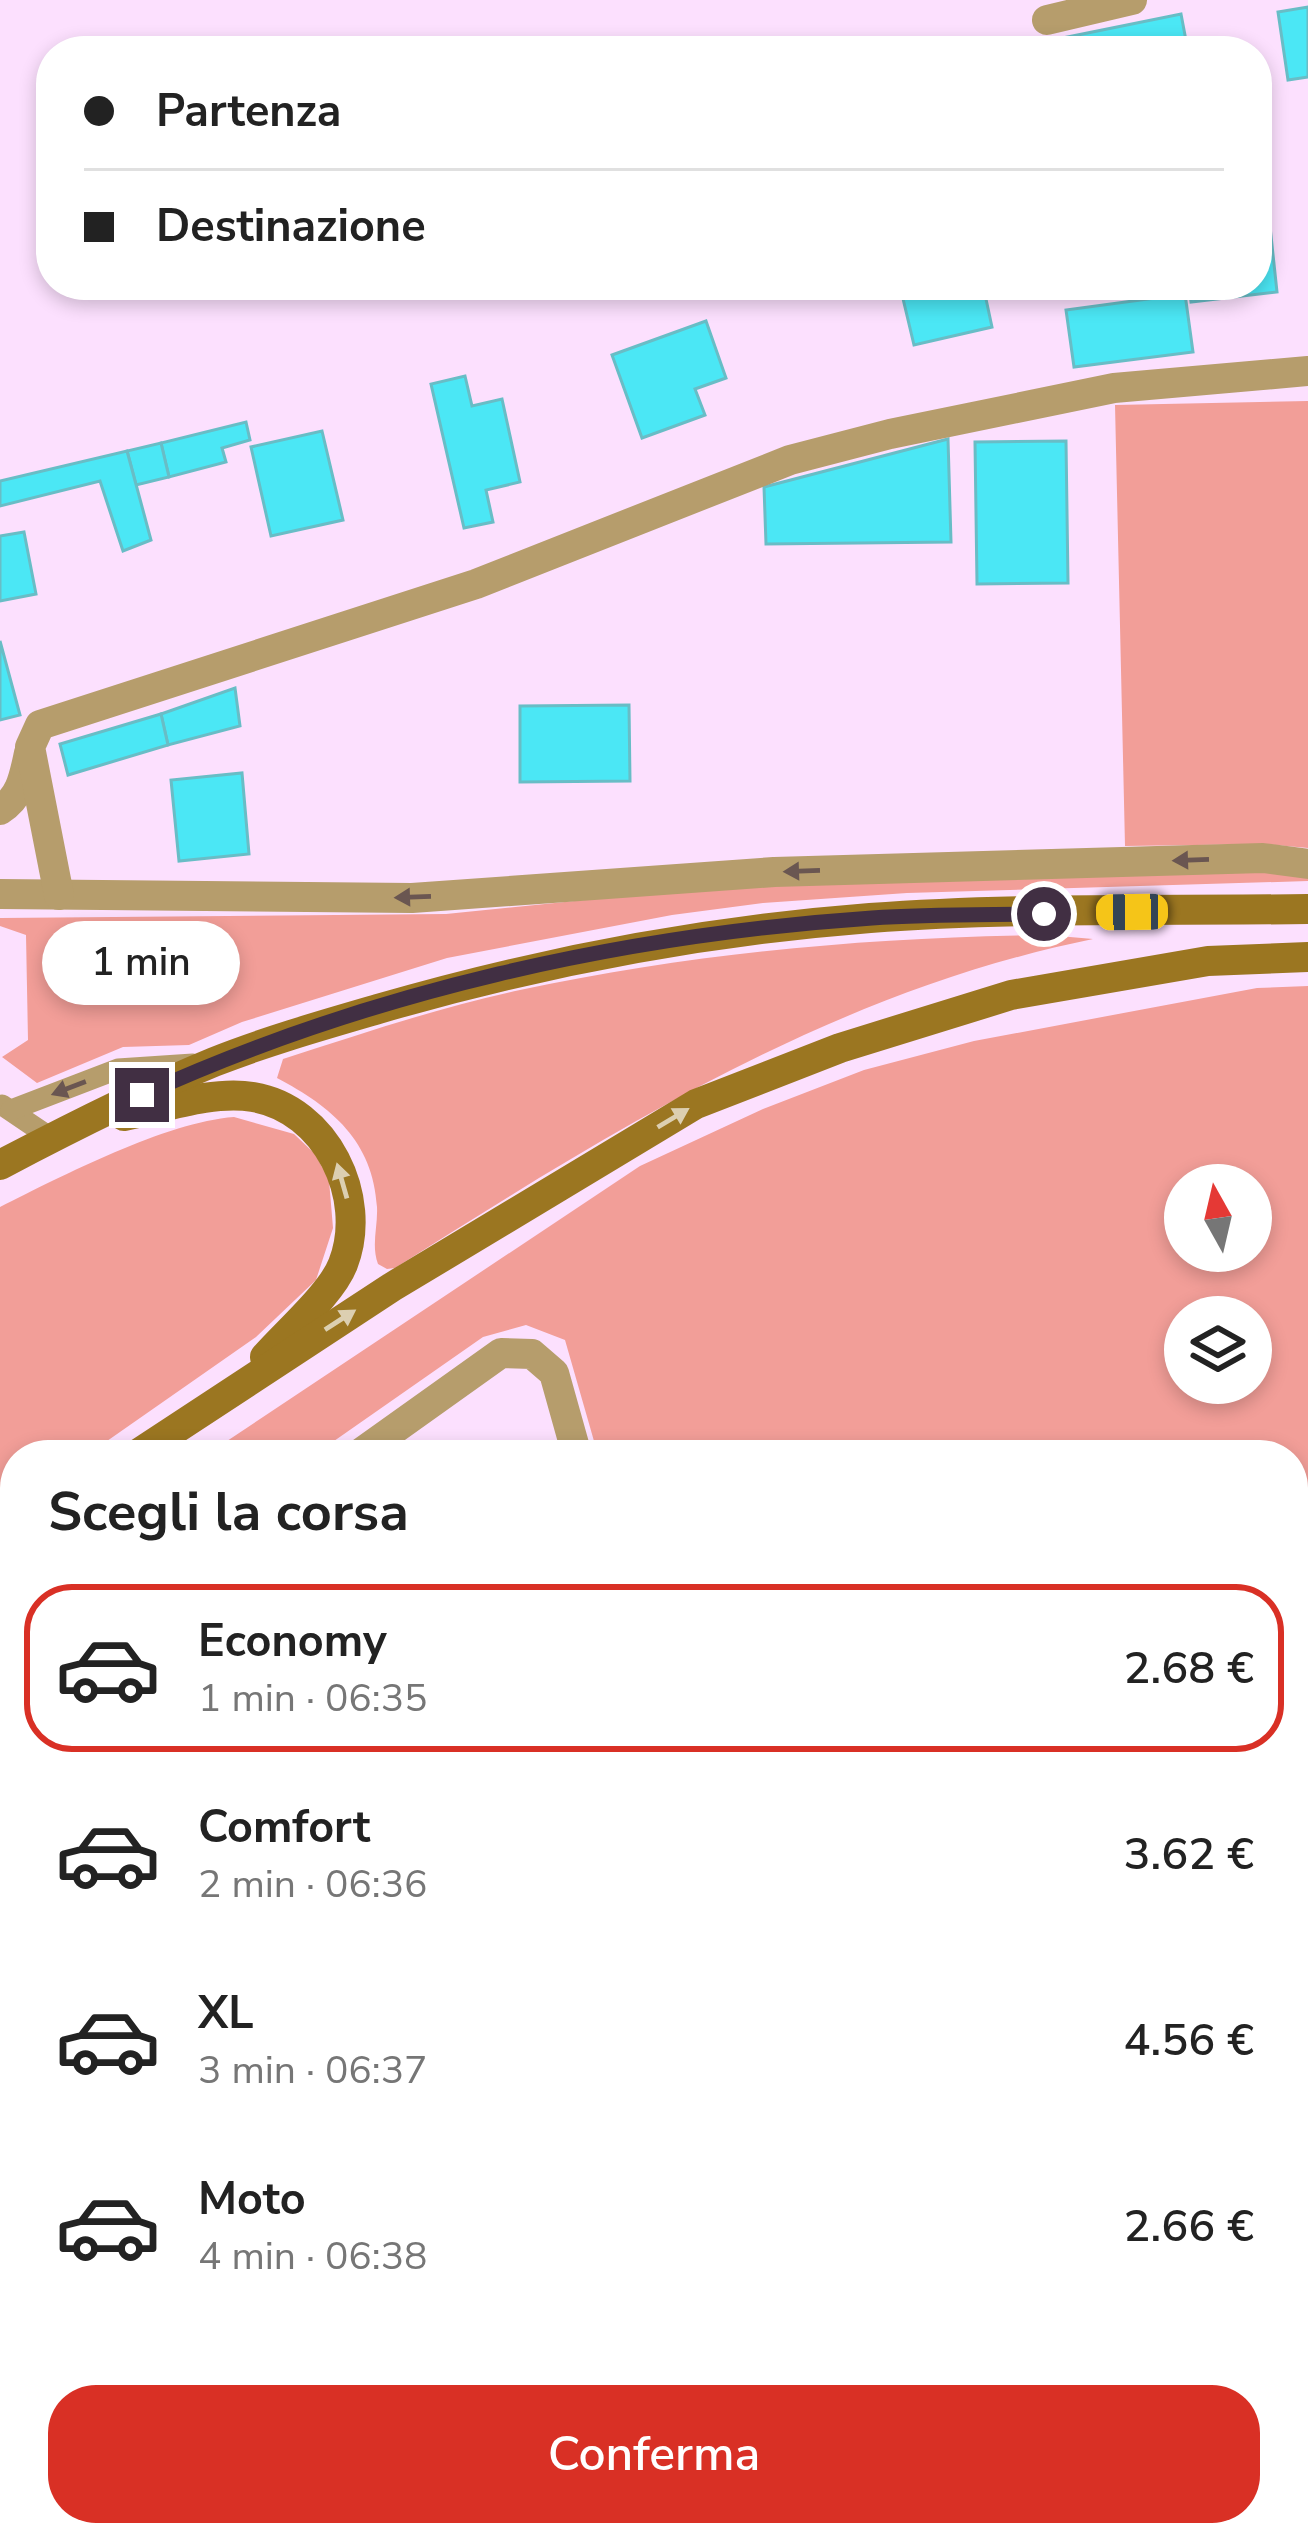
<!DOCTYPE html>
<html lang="it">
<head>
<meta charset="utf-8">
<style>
	:root { --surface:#fff; --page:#f2f2f2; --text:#222; --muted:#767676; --line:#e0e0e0; --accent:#d93025 }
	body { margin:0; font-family:"Nunito Sans",sans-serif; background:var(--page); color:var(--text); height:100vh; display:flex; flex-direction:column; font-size:45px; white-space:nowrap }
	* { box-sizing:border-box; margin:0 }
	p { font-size:39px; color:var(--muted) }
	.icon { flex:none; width:66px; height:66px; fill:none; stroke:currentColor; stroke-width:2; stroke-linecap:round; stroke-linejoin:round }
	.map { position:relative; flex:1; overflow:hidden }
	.details { position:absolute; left:0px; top:1440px; width:1308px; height:1107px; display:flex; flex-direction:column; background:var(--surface); border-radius:48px 48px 0 0; box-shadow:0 6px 18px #0003 }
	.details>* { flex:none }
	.top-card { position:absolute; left:36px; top:36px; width:1236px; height:264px; border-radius:48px; box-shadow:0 6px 18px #0003; display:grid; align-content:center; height:264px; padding:0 48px; background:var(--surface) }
	.needle { width:78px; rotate:352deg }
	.tools { position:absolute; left:1164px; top:1164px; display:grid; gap:24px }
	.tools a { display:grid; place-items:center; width:108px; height:108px; border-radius:50%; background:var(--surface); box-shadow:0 6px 18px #0003; font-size:60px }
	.end { position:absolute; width:54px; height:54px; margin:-27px; border:15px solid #412f43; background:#fff; box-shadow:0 0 0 6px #fff }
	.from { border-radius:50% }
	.bubble { position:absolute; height:84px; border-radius:42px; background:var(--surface); box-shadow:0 6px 18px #0003; font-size:39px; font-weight:600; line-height:84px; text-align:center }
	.car { position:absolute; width:36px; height:72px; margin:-36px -18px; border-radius:15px; box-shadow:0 0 9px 3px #0007; background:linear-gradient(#f5c518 24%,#345 0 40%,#f5c518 0 76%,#345 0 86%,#f5c518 0) }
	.top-card b { display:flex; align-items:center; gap:42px; height:114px; font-size:45px }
	.top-card b+b { border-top:3px solid var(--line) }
	.top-card i { width:30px; height:30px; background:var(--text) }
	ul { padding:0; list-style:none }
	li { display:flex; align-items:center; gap:36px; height:168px; margin:0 24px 18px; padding:0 24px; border:6px solid transparent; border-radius:48px }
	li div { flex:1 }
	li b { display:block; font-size:45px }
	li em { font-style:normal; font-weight:600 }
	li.selected { border-color:var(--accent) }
	li>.icon { width:108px; height:108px; stroke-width:1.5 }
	h2 { padding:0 48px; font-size:54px; line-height:144px }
	.button { display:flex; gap:24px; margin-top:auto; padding:24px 48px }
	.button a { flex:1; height:138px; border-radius:48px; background:var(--accent); color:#fff; font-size:48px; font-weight:600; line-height:138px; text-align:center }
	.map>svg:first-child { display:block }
	.green { fill:#f29e98; fill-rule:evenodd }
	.building { fill:#4be7f5; stroke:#68bdc6; stroke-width:3 }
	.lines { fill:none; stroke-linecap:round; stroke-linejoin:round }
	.service { stroke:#b69d6c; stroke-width:21 }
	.minor { stroke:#b69d6c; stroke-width:30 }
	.secondary { stroke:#9b7621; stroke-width:30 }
	.oneway { fill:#6a5651 }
	.oneway2 { fill:#dccfb1 }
	.route { stroke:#412f43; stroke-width:15 }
</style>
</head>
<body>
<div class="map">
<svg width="1308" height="2546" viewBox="0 0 1308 2546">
	<rect width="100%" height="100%" fill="#fce0fe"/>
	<g class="green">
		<polygon points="1308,401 1308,848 1266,844 1125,846 1115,405"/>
		<polygon points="1254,869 1308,873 1308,881 907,893 763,903 672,915 447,958 242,1022 189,1045 123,1047 37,1083 2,1057 28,1040 26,935 0,926 0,918 446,914 762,882"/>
		<path d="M 1047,935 L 1093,939 C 833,992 615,1129 395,1268 L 387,1269 L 378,1264 C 371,1245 378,1227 377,1207 C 373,1141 332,1107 277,1078 L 283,1059 C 361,1034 440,1007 520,990 C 694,953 870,937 1047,935 Z"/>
		<path d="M 1308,986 L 1308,1809 L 1293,1813 L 1293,1455 L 598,1455 L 565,1340 L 526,1325 L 483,1337 L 314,1455 L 206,1455 L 640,1166 L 763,1109 L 864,1070 L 974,1041 L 1257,988 ZM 1185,1185 L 1251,1185 L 1251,1251 L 1185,1251 ZM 1251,1317 L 1251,1383 L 1185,1383 L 1185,1317 Z"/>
		<path d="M 234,1117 L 294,1134 L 315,1154 L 329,1180 L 333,1228 L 316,1280 L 256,1337 L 87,1455 L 15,1455 L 15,1506 L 0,1516 L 0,1207 C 62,1176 166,1122 234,1117 Z"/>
		<polygon points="15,1589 15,1667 0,1678 0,1600"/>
		<polygon points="141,2532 577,2532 550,2546 149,2546"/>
	</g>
	<g class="building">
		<polygon points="1308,7 1308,77 1288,80 1278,12"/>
		<polygon points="1181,14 1188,51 1056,51 1053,40"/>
		<polygon points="1269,217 1277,292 1191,302 1189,285 1257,285 1257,219"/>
		<polygon points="983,285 992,327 914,345 900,286"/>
		<polygon points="1185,294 1193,352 1074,367 1066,310"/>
		<polygon points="706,321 726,378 695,389 705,415 642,438 612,355"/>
		<polygon points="465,376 472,406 502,399 520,482 486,490 493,522 464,528 431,384"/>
		<polygon points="246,422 250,440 222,448 226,462 169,477 161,443"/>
		<polygon points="322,431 343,520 271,536 251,447"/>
		<polygon points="948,439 951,542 766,544 764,487"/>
		<polygon points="1066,441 1068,583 977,584 975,442"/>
		<polygon points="161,443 169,477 136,485 127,451"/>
		<polygon points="127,451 151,540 123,551 100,481 0,506 0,481"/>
		<polygon points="24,532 36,594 0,601 0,536"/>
		<polygon points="0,641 20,715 0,720"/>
		<polygon points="235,688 240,726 168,745 161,714"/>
		<polygon points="629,705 630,781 520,782 520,706"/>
		<polygon points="161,714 168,745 68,775 60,744"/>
		<polygon points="242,773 249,854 179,861 171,780"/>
		<polygon points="15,1818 15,2009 0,1976 0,1825"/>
		<polygon points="0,2384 15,2417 15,2522 0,2529"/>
		<polygon points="728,2532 858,2532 861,2546 699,2546 730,2537"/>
		<polygon points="937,2532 1090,2532 1093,2546 940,2546"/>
	</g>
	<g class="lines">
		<g class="service">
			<polyline points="2,1105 51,1138"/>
			<polyline points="11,1110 118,1069 193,1064"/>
		</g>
		<g class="minor">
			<polyline points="1047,20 1132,0"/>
			<path d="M 0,810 C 21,797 24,776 29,753"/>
			<polyline points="0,894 412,898 774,872 1263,858 1308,864"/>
			<polyline points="59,895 30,747 40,725 476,584 790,460 890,434 1114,388 1308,371"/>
			<polyline points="358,1455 501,1353 532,1354 554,1373 577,1455"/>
			<polyline points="0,1713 15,1702"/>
			<polyline points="0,2203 15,2232"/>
			<polyline points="884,2532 888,2546"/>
		</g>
		<g class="secondary">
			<path d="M 124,1116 C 163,1108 213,1090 253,1097 C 326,1109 369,1197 343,1264 C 332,1293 287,1332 265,1357"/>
			<path d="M 0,1165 C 70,1128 141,1092 214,1062 C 267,1041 323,1025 378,1009 C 540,962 703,931 870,918 C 1015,907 1163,911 1308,909"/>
			<polyline points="136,1455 392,1287 696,1104 840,1048 1011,995 1208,961 1308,957"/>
			<polyline points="0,1551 15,1540"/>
		</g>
	</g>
	<defs><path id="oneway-solid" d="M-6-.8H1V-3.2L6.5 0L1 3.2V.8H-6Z" transform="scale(3)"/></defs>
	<g class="oneway">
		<use href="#oneway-solid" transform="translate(1191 860) rotate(178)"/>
		<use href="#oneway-solid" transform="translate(802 871) rotate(178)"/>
		<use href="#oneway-solid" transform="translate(413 897) rotate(178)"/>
		<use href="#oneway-solid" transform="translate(69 1088) rotate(159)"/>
	</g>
	<g class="oneway2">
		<use href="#oneway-solid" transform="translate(673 1118) rotate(-31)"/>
		<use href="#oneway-solid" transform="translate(342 1181) rotate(-106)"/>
		<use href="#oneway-solid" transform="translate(340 1320) rotate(-33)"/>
	</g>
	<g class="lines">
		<path class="route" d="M 142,1095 C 370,991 623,935 872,918 C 929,914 987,915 1044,914"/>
	</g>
</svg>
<div class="tools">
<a><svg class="needle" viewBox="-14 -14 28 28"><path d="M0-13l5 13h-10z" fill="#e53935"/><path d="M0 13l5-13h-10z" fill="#767676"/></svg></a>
<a><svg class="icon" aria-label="layers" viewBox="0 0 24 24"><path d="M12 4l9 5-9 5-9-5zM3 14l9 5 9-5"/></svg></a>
</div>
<i class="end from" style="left:1044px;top:914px"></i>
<i class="end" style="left:142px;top:1095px"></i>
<div class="bubble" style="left:42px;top:921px;width:198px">1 min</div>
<i class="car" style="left:1132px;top:912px;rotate:269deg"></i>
<div class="top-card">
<b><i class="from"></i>Partenza</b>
<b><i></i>Destinazione</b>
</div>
<section class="details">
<h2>Scegli la corsa</h2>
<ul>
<li class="selected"><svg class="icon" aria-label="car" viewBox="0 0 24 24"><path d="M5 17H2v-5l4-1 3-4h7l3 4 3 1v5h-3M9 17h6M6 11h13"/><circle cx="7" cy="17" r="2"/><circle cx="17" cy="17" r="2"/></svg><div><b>Economy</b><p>1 min · 06:35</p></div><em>2.68 €</em></li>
<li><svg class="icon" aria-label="car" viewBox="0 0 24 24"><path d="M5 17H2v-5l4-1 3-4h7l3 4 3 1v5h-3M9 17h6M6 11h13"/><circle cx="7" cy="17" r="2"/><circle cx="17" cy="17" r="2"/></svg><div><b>Comfort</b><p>2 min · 06:36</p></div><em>3.62 €</em></li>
<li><svg class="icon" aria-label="car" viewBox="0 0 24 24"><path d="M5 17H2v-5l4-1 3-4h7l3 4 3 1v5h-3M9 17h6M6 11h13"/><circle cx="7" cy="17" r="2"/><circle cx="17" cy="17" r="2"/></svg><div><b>XL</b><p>3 min · 06:37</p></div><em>4.56 €</em></li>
<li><svg class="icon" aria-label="car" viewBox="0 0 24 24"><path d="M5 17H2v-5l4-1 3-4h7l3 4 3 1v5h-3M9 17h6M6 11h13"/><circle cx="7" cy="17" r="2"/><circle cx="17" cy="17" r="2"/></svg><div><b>Moto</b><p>4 min · 06:38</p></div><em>2.66 €</em></li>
</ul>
<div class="button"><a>Conferma</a></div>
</section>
</div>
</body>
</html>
